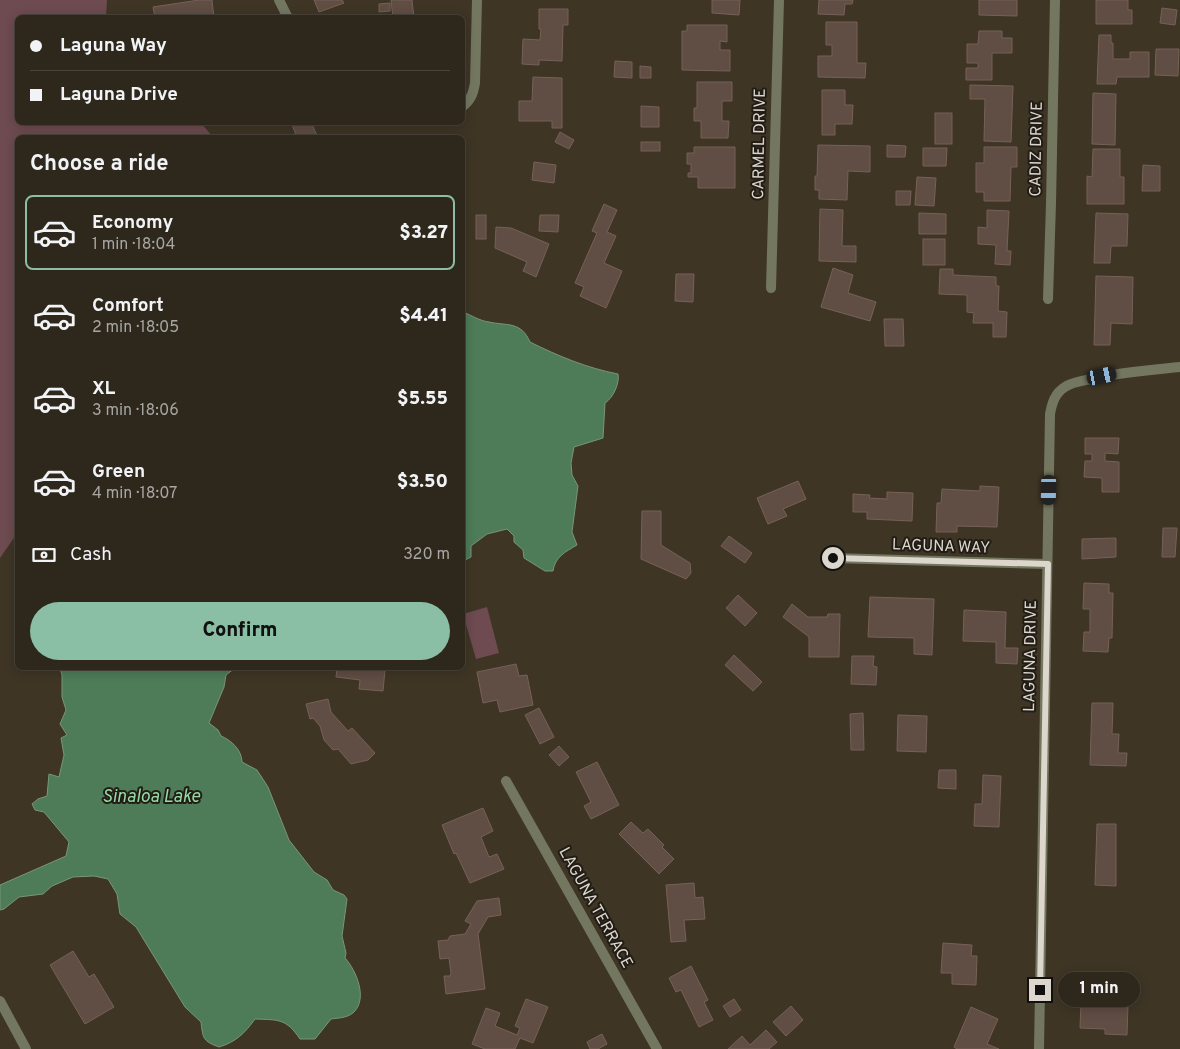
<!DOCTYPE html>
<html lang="en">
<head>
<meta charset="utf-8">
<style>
	:root { --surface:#2e281c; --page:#3a3429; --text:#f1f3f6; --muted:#a7a6a3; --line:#49443b; --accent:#8abfa5 }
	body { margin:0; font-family:Overpass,sans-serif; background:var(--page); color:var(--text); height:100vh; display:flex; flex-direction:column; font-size:19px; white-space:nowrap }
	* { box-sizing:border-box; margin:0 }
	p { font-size:16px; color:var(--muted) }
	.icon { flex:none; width:28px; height:28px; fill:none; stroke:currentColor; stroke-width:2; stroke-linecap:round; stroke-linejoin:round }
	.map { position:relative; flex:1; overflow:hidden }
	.sheet { position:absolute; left:15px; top:135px; width:450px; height:535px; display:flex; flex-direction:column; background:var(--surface); border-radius:8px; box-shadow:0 2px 12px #0003,0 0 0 1px var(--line) }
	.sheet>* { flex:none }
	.hud { position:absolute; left:15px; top:15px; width:450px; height:110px; border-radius:8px; box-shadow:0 2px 12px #0003,0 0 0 1px var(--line); display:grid; align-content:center; height:110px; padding:0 15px; background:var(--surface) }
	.end { position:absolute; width:22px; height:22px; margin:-11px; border:6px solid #dcd6cc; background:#111; box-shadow:0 0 0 2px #111 }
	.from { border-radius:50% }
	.bubble { position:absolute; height:35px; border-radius:18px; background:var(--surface); box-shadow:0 2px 12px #0003,0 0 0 1px var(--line); font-size:16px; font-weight:800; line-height:35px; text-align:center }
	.car { position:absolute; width:15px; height:30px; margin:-15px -8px; border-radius:6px; box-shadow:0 0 4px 1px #0007; background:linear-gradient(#222 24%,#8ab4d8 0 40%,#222 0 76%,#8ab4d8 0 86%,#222 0) }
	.hud b { display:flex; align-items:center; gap:18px; height:48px; font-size:19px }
	.hud b+b { border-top:1px solid var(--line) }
	.hud i { width:12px; height:12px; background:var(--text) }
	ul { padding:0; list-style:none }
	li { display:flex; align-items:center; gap:15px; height:75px; margin:0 10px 8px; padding:0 5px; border:2px solid transparent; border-radius:8px }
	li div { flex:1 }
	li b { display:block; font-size:19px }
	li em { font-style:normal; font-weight:800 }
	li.current { border-color:var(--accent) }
	li>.icon { width:45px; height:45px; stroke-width:1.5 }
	h2 { padding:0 15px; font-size:22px; line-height:60px }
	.pay { display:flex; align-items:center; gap:12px; height:55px; padding:0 15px; font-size:19px }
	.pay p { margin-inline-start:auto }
	.primary-button { display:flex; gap:10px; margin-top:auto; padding:10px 15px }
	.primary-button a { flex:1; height:58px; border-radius:30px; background:var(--accent); color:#111; font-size:20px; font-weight:800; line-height:58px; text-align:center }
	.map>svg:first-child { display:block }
	.green { fill:#6d4b50 }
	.water { fill:#4e7b58; stroke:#79967b }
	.building { fill:#604d44; stroke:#766158 }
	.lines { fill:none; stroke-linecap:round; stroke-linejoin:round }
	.street { stroke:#737760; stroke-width:10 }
	.route { stroke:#dcd6cc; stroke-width:6 }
	.labels { text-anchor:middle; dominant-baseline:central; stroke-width:4; stroke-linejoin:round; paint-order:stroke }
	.street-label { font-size:16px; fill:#dcd6cc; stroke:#211d16 }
	.water-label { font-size:18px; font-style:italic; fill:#95dba4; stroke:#211d16 }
</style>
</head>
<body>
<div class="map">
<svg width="1180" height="1049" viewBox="0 0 1180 1049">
	<rect width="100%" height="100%" fill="#3e3525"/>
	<g class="green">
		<polygon points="0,0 107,0 106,17 18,18 18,122 201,123 213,137 18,138 18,532 0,558"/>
		<polygon points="487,607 499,653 476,659 463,614"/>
	</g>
	<g class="water">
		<path d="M 463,312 C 471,315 480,321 489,322 C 507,326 521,321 530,342 C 558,356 587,368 618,374 C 620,383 613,398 605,403 L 603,438 L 574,447 L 571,463 L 572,475 L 578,486 L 572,532 L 577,545 C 565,552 555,557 553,571 L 545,571 L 524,558 L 523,550 L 514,542 L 514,536 L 507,529 L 487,534 L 471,546 L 471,557 L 463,561 Z"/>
		<path d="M 60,668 L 235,668 L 226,675 L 224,687 L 209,723 L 218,730 L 221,736 C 231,740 242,750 242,762 L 257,770 L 268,787 L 289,840 L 314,872 L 327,880 L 333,890 L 344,895 L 347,899 L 342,936 L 346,953 L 345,958 C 356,970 368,998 354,1012 C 348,1018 338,1018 331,1019 L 315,1039 L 300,1039 C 286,1018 278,1020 255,1019 C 245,1033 236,1042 219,1047 C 203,1041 203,1039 201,1022 L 185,1007 L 136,927 L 120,914 L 117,894 L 108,879 L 94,876 L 73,877 L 52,886 L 43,894 L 19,897 L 4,909 L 0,910 L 0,885 L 66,856 L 69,842 L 44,812 L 35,810 L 32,804 L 38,799 L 47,796 L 49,774 L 59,777 L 64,755 L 61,738 L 67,735 L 60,724 L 66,710 L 62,697 L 62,675 Z"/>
	</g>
	<g class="building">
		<polygon points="199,0 212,0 214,18 155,18 153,7"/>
		<polygon points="314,0 342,0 344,3 319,12"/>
		<polygon points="391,0 412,0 414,18 393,18"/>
		<polygon points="712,0 740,0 739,15 712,13"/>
		<polygon points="819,0 853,0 852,4 845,4 844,15 818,14"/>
		<polygon points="979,0 1017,0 1017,16 979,15"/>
		<polygon points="1096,0 1128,0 1128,10 1132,10 1132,24 1096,24"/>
		<polygon points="390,3 390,11 379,12 379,4"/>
		<polygon points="1162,8 1177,10 1175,25 1160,23"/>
		<polygon points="539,9 568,9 568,25 563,25 562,61 539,60 539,65 522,64 523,39 540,40 541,29 539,29"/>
		<polygon points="826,22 857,22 857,63 866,63 865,78 818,77 818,56 832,56 832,45 826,45"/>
		<polygon points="687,25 727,25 727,42 720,41 720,50 730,50 730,71 682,70 682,31 687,31"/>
		<polygon points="979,31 1002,31 1002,38 1012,38 1012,53 992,53 992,80 966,80 966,68 978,68 978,63 967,63 967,44 978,44"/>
		<polygon points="1099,35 1111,35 1111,43 1113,43 1113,59 1130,59 1130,52 1149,52 1149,77 1117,77 1116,84 1097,84"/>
		<polygon points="1156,49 1179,49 1178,76 1155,75"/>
		<polygon points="615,61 632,62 632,78 614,77"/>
		<polygon points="640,66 651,67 651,78 640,78"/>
		<polygon points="533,77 562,78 562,128 552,128 552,121 519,121 519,101 532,101"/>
		<polygon points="697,82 732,82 732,101 722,101 722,121 729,121 728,138 701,138 701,121 694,121 694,108 697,108"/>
		<polygon points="970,85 1013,86 1011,142 984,141 985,99 970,99"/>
		<polygon points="822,90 845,90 845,105 853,105 852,124 835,124 835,135 822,135"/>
		<polygon points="1093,93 1116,94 1115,145 1092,144"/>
		<polygon points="641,106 659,107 659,127 641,127"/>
		<rect x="935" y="113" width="17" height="31"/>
		<polygon points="291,122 311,122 318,138 290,138 296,135"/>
		<polygon points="560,132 574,140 569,149 555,142"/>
		<rect x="641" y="142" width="19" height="9"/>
		<polygon points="818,145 870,146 870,172 848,171 847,200 819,199 819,190 815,190 815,176 817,176"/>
		<polygon points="887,145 906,146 905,157 887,157"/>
		<polygon points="694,147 735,147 735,188 698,188 698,177 688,177 688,173 691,173 691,164 687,164 687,153 694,153"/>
		<polygon points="984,147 1017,147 1017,167 1011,167 1010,201 984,201 984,192 976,192 976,163 984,163"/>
		<polygon points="923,148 947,148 946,166 923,166"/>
		<polygon points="1093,149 1120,149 1120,177 1124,177 1124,204 1087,204 1087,176 1092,177"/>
		<polygon points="534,162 556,165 554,183 532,180"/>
		<polygon points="1143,165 1160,166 1160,191 1142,191"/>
		<polygon points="917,177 936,178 934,206 915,205"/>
		<polygon points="896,191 911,191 910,205 896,205"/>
		<polygon points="604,204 617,210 607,232 616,236 604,263 622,271 606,308 580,296 584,287 575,283 597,233 592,231"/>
		<polygon points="820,209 843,210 842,246 856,246 856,262 819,261"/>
		<polygon points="987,210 1009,211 1007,251 1011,251 1010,265 995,264 996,245 978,244 978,227 987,228"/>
		<polygon points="919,213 946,214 946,234 919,234"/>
		<polygon points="1096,213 1128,214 1127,246 1111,246 1110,263 1094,263"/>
		<rect x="476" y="215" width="10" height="24"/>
		<polygon points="540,215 559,215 558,232 539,231"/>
		<polygon points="496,227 511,228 549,244 536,277 523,271 527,262 495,248"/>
		<rect x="923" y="239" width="22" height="26"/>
		<polygon points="833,268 853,275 848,293 876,302 870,321 821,307"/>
		<polygon points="940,269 953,269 953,275 996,277 996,286 999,286 998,311 1007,312 1006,337 993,337 993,323 973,323 974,313 967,312 967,295 939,294"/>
		<polygon points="676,274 694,274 693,302 675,301"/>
		<polygon points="1096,276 1133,277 1132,324 1111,323 1110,345 1094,345"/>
		<polygon points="884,319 903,319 904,346 885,346"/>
		<polygon points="1085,438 1119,438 1118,454 1105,453 1105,461 1119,462 1119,492 1102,492 1102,478 1084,477 1085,461 1092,461 1092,454 1085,454"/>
		<polygon points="798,481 806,499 783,509 787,516 768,524 757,498"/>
		<polygon points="980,486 999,487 997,527 957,526 957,532 936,532 937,503 941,503 942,489 980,491"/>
		<polygon points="887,492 913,493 912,521 867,519 867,512 853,512 853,494 870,495 869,498 887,499"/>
		<polygon points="642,511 661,511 661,545 690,563 691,573 686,579 641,559"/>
		<polygon points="1163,528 1177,528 1175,557 1162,557"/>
		<polygon points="729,536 752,553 745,563 721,546"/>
		<polygon points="1116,538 1116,557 1082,559 1082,539"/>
		<polygon points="1084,583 1109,584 1109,593 1113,593 1112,638 1109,638 1108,652 1083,651 1084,632 1090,632 1090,609 1083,609"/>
		<polygon points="738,595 757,613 745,626 726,608"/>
		<polygon points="870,597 934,599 932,655 914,654 914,638 868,637"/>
		<polygon points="792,604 808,617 827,617 828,614 840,614 839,657 809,657 809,637 783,617"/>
		<polygon points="964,610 1006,612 1005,648 1018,648 1017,664 996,663 996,642 963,641"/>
		<polygon points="734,655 762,682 753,691 725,665"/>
		<polygon points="852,656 874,656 873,666 877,667 876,685 851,684"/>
		<polygon points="516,664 519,676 527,675 533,705 500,712 497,700 483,703 477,672"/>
		<polygon points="337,668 373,668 373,669 385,670 383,691 359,689 360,680 336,677"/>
		<polygon points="328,699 331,712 348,731 352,728 375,753 368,760 351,764 338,749 333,750 324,740 320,726 313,718 310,719 306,704"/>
		<polygon points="1092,703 1113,703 1112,734 1119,734 1118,753 1127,753 1126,766 1090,765"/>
		<polygon points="539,708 554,737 540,744 525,715"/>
		<polygon points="863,713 864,750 851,750 850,714"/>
		<polygon points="898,715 927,716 926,752 897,751"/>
		<polygon points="559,746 569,757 559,766 549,755"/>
		<polygon points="597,762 619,805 591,819 584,806 591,802 576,772"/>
		<polygon points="939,770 956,770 956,789 938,788"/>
		<polygon points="983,775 1001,776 999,827 974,826 975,804 982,804"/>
		<polygon points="483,808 493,831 481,837 489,857 497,854 504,869 470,883 456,853 454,854 442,825"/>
		<polygon points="631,822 643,833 648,829 664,845 662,847 674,859 659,874 619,834"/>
		<polygon points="1097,824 1116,824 1116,886 1095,885"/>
		<polygon points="694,883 695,898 703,897 705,919 684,920 686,941 671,942 666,885"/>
		<polygon points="499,898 501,915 488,917 478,934 485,989 446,994 444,976 450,976 451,973 449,958 440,959 438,941 448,940 450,936 465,934 471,924 465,921 477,901"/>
		<polygon points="943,943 972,945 971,956 977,956 976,985 952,984 952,973 941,973"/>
		<polygon points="73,951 89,977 94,974 114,1007 85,1024 50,965"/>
		<polygon points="691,966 708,1000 704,1002 713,1020 699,1027 681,990 676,992 669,978"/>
		<polygon points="526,999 548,1007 533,1043 520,1038 515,1049 485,1049 472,1044 486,1008 500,1013 495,1026 517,1035 520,1028 515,1026"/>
		<polygon points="734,999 741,1010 730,1017 723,1006"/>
		<polygon points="1081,1003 1128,1005 1127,1035 1105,1034 1105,1029 1080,1028"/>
		<polygon points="791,1006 803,1020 786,1036 773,1022"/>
		<polygon points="971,1007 998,1019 987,1044 999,1049 957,1049 954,1047"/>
		<polygon points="766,1030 777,1042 769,1049 728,1049 742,1036 750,1045"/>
		<polygon points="602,1034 607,1044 598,1049 590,1049 587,1042"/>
	</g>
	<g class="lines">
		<g class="street">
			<polyline points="279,0 288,18"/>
			<path d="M 462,107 C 471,100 473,94 475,83 L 477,0"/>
			<polyline points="771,288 779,0"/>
			<polyline points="1048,299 1051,203 1055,0"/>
			<polyline points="833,558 1047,564"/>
			<polyline points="506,781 657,1049"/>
			<polyline points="0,1001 26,1049"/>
			<path d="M 1039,1049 L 1050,414 C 1052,403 1055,393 1065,387 C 1072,382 1082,381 1091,379 C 1120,372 1150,370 1180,367"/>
		</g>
	</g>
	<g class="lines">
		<polyline class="route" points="833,558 1048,564 1040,990"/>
	</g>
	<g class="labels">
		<g class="street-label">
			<text transform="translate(760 144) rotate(-89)">CARMEL DRIVE</text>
			<text transform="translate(1037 149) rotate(-89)">CADIZ DRIVE</text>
			<text transform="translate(941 547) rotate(2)">LAGUNA WAY</text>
			<text transform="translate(1031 656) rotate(-89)">LAGUNA DRIVE</text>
			<text transform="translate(595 908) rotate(61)">LAGUNA TERRACE</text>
		</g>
		<g class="water-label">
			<text x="151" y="797">Sinaloa Lake</text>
		</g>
	</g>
</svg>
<i class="end from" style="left:833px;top:558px"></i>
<i class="end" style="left:1040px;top:990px"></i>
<div class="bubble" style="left:1058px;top:972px;width:82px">1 min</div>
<i class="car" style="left:1102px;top:376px;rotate:78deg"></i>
<i class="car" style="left:1049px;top:490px;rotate:181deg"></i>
<div class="hud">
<b><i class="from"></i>Laguna Way</b>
<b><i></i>Laguna Drive</b>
</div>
<section class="sheet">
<h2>Choose a ride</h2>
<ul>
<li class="current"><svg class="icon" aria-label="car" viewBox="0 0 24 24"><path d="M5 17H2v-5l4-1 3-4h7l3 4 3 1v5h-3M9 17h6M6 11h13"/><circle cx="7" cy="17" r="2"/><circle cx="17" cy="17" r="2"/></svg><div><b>Economy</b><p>1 min · 18:04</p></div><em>$3.27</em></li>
<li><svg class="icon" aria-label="car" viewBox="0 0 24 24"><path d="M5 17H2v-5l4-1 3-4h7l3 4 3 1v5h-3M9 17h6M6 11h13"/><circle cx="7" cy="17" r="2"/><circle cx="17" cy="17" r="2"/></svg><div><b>Comfort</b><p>2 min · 18:05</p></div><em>$4.41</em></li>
<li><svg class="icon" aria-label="car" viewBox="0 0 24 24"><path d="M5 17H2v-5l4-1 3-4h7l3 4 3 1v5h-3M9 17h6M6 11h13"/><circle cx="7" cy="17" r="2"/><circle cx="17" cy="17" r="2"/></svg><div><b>XL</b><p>3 min · 18:06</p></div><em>$5.55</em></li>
<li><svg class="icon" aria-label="car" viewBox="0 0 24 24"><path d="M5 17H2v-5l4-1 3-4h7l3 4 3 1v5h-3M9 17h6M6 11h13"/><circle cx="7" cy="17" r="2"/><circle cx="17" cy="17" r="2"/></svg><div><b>Green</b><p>4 min · 18:07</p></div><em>$3.50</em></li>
</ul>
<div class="pay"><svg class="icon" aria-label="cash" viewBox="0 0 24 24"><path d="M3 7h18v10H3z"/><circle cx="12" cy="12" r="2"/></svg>Cash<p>320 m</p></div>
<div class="primary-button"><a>Confirm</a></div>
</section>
</div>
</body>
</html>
